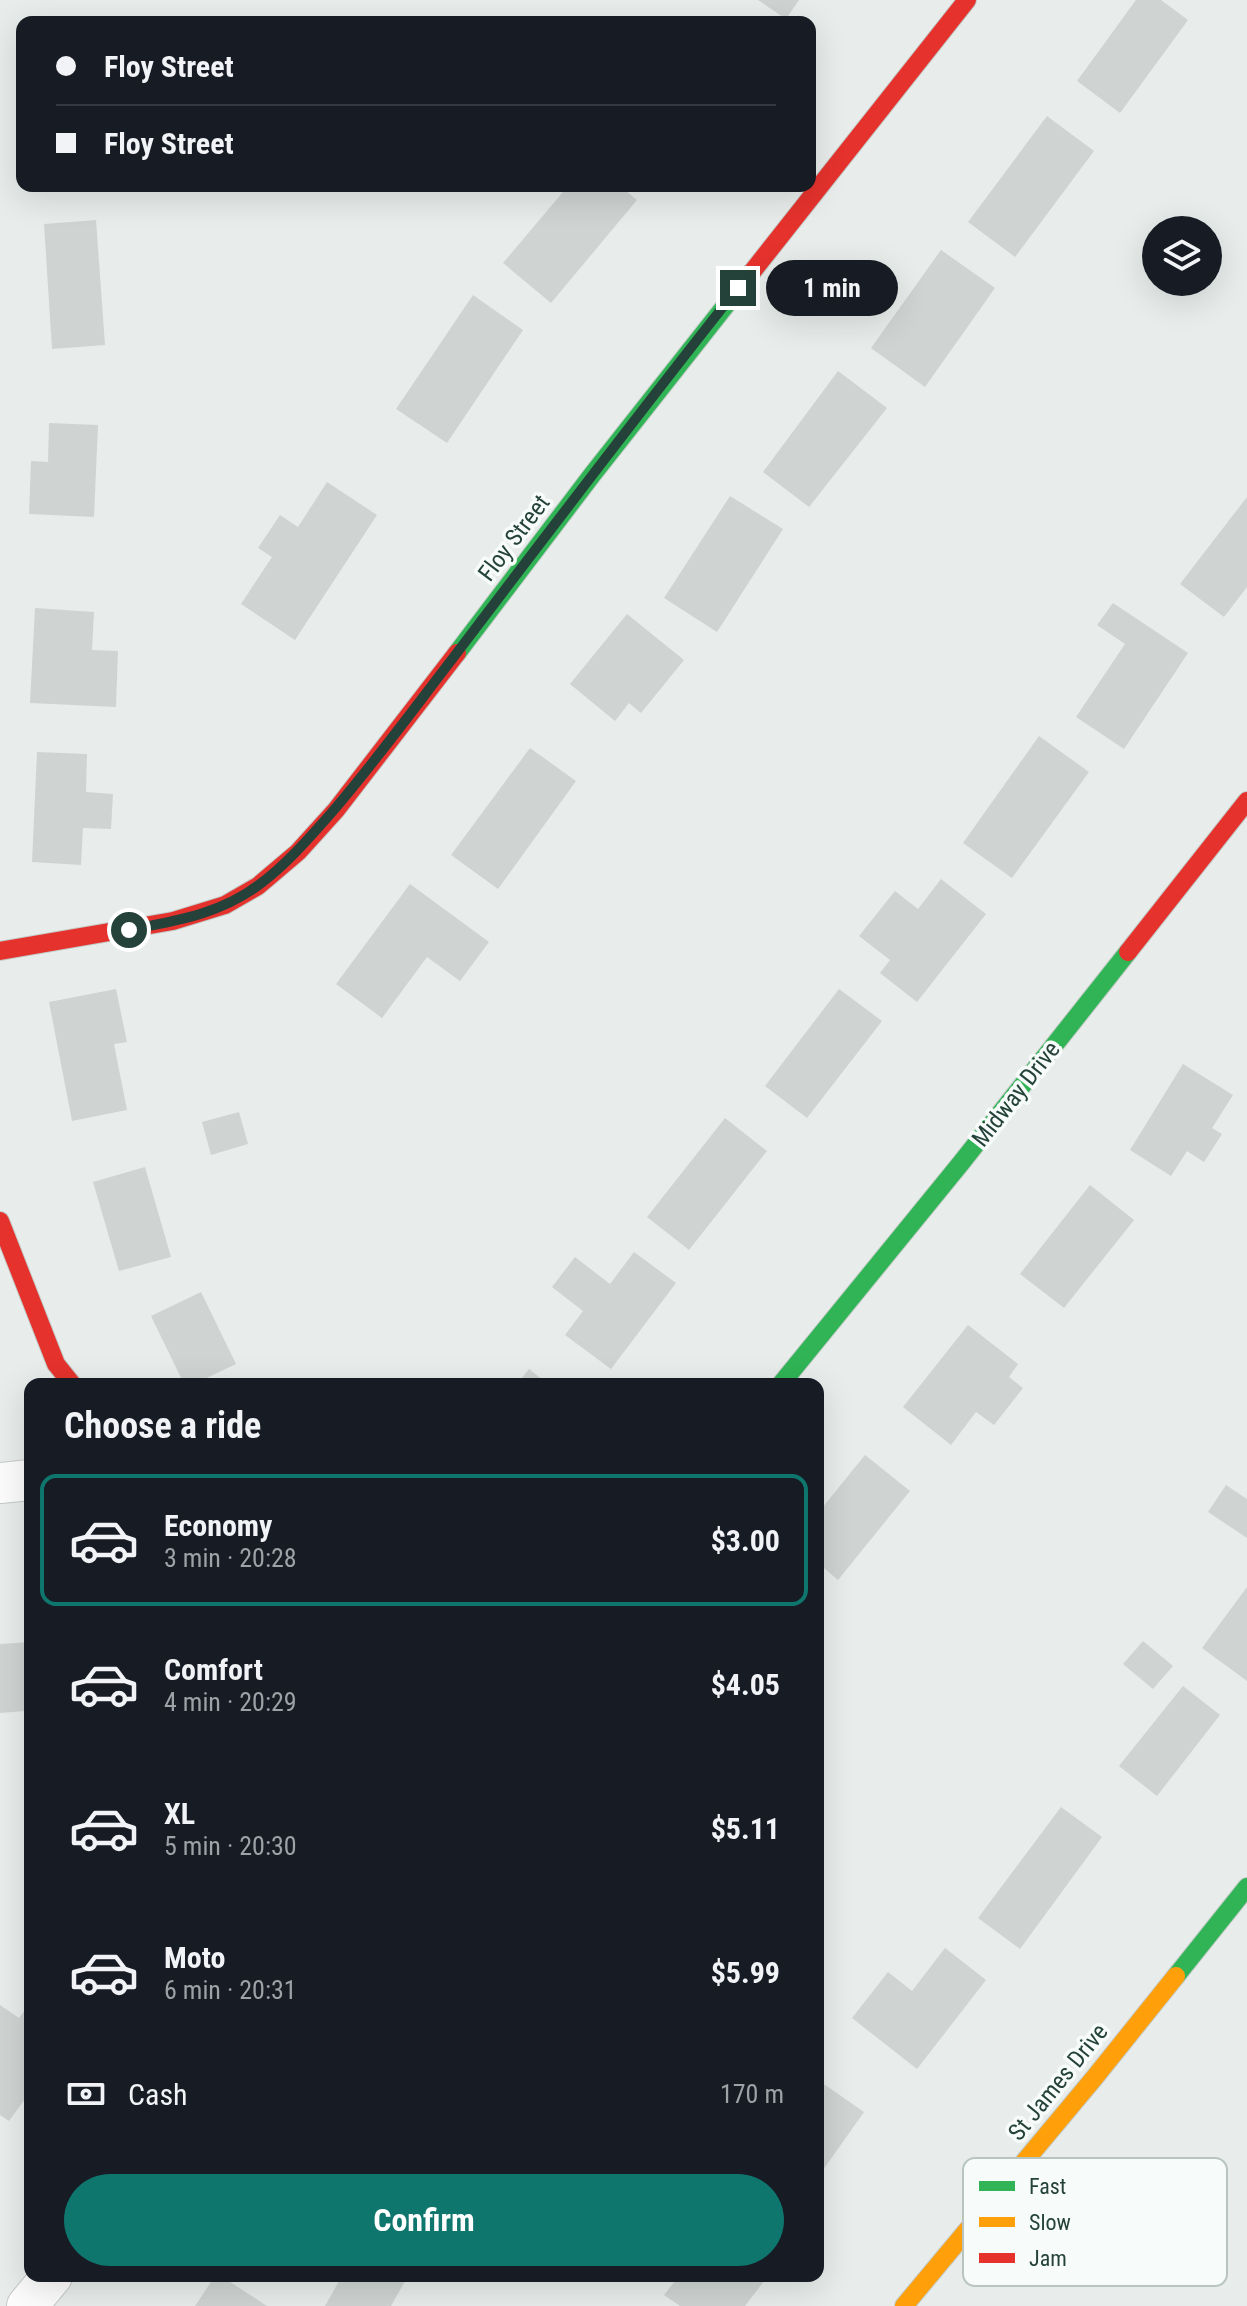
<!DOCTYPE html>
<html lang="en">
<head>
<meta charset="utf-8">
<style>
	:root { --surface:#171b24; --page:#242831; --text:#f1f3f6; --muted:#9ea1a6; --line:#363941; --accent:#0f766e }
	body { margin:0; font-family:"Roboto Condensed",sans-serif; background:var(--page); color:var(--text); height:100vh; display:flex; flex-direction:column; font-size:30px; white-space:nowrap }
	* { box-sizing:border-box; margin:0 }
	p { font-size:26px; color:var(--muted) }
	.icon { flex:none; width:44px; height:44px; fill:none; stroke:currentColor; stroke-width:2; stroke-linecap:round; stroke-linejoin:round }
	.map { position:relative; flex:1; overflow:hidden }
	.side { position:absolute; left:24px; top:1378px; width:800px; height:904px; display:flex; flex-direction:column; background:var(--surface); border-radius:16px; box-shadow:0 8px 32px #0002 }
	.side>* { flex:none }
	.banner { position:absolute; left:16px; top:16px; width:800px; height:176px; border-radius:16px; box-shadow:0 8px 32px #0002; display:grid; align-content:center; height:176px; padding:0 40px; background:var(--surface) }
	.fabs { position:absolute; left:1142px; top:216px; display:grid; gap:16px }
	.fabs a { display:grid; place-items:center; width:80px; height:80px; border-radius:50%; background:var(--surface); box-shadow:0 8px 32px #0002; font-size:40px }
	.end { position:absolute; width:36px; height:36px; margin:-18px; border:10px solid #24423a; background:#fff; box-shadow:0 0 0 4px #fff }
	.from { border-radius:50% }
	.bubble { position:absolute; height:56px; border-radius:28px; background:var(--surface); box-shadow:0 8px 32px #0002; font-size:26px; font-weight:700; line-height:56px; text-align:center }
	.banner b { display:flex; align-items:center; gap:28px; height:76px; font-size:30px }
	.banner b+b { border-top:2px solid var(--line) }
	.banner i { width:20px; height:20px; background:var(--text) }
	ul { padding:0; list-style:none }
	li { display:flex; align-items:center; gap:24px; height:132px; margin:0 16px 12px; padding:0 24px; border:4px solid transparent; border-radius:16px }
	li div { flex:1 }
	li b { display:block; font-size:30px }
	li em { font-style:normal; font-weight:700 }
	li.on { border-color:var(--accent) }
	li>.icon { width:72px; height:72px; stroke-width:1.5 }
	h2 { padding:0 40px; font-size:36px; line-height:96px }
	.pay { display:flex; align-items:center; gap:20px; height:88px; padding:0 40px; font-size:30px }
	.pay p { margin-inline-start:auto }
	.action { display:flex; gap:16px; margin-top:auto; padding:16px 40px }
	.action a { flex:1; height:92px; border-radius:48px; background:var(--accent); color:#fff; font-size:32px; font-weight:700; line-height:92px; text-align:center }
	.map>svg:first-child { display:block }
	.building { fill:#cfd4d2 }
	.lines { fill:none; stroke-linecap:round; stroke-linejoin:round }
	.street-casing { stroke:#c5cac8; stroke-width:42 }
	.fast-casing { stroke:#c3cbc8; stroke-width:20 }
	.slow-casing { stroke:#c3cbc8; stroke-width:20 }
	.jam-casing { stroke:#c3cbc8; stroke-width:20 }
	.street { stroke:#fcfcfc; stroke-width:40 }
	.fast { stroke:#30b455; stroke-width:18 }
	.slow { stroke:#ff9f0a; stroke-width:18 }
	.jam { stroke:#e5322d; stroke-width:18 }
	.route { stroke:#24423a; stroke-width:10 }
	.labels { text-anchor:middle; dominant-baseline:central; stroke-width:7; stroke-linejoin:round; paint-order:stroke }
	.street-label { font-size:24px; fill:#24423a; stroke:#f7fbf9 }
	.key { fill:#f7fbf9; stroke:#b8c4c0; stroke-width:2 }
	.key-label { font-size:22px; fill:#24423a }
</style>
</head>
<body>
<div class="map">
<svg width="1247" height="2306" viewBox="0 0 1247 2306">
	<rect width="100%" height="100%" fill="#e8edeb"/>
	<g class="building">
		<polygon points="758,0 799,0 786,19"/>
		<polygon points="1136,0 1161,0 1188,20 1120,113 1077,81"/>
		<polygon points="1047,116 1094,151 1015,257 968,222"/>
		<polygon points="568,186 620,186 637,200 551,303 503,263"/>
		<polygon points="96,220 105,345 52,349 44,224"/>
		<polygon points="941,250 995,288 925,387 871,348"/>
		<polygon points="473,295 523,330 447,443 396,409"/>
		<polygon points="838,371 887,408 809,507 763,472"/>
		<polygon points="49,423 98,425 94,517 29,514 31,461 48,462"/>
		<polygon points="327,482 377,515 295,640 241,604 272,557 258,548 280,515 298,527"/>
		<polygon points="730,496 783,529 717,632 664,598"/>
		<polygon points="1247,497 1247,587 1224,617 1180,584"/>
		<polygon points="1113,603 1188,653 1124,749 1076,717 1125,644 1097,625"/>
		<polygon points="35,608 94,612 92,650 118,651 116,707 30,703"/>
		<polygon points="627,614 684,660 641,713 629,703 615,721 570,684"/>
		<polygon points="1039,736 1089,772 1012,878 963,843"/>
		<polygon points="530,748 576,781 498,889 451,855"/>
		<polygon points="37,752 87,754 86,792 113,794 111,829 83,828 81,865 32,862"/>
		<polygon points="941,879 986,914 917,1002 880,973 890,960 859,936 895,891 918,909"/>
		<polygon points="410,884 489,942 460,981 427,957 382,1018 336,984"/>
		<polygon points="116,989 127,1042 114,1044 127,1110 72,1121 49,1002"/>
		<polygon points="839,989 882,1021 807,1118 765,1086"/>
		<polygon points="1183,1064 1233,1095 1212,1128 1222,1134 1204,1162 1187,1151 1171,1176 1130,1150"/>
		<polygon points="239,1112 248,1144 211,1155 202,1122"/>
		<polygon points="725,1118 767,1151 689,1250 647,1217"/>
		<polygon points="145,1167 171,1257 119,1271 93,1182"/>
		<polygon points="1090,1185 1134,1220 1064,1308 1020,1274"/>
		<polygon points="634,1252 676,1283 611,1369 565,1335 583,1311 552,1287 575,1257 610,1284"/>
		<polygon points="201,1292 236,1364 194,1384 184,1384 151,1316"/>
		<polygon points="968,1325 1018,1364 1009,1377 1023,1388 994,1425 976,1412 951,1445 903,1407"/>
		<polygon points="529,1369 548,1384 517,1384"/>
		<polygon points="865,1455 910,1491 838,1580 818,1563 818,1513"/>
		<polygon points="1226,1485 1247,1499 1247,1538 1208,1512"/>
		<polygon points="1247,1587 1247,1681 1202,1648"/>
		<polygon points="1143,1641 1173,1666 1153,1689 1123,1664"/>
		<polygon points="30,1642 30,1692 24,1693 25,1711 0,1713 0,1644"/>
		<polygon points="1183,1686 1220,1715 1157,1796 1119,1766"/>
		<polygon points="1061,1807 1102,1837 1020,1949 978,1918"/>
		<polygon points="945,1948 986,1980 917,2069 852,2018 888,1972 912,1991"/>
		<polygon points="30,2003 30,2092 9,2121 0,2115 0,2005 19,2018"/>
		<polygon points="818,2080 864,2112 818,2177"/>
		<polygon points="215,2276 221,2276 267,2306 195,2306"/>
		<polygon points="342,2276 408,2276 391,2306 325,2306"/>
		<polygon points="679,2276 768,2276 745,2306 680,2306 664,2295"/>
	</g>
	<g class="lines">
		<g class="street-casing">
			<g id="street">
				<polyline points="0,1483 30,1480"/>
				<polyline points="27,2306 52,2276"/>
			</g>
		</g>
		<g class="fast-casing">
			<g id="fast">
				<polyline points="457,653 592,475 752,272"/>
				<polyline points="781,1384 961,1163 1128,952"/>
				<polyline points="1176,1976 1247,1887"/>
			</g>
		</g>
		<g class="slow-casing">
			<polyline id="slow" points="904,2306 1095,2077 1176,1976"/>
		</g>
		<g class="jam-casing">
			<g id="jam">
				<polyline points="752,272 967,0"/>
				<polyline points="0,951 173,921 225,905 258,886 298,852 336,810 457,653"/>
				<polyline points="1128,952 1247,801"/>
				<polyline points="0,1221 56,1364 72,1384"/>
			</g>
		</g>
		<use href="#street" class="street"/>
		<use href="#fast" class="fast"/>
		<use href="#slow" class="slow"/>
		<use href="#jam" class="jam"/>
	</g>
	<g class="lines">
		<path class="route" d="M 129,930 C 176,921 221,914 260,884 C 287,864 310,837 333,811 C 375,762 413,710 453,658 C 547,534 641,410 738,288"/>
	</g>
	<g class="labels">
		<g class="street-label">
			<text transform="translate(514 538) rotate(-53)">Floy Street</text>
			<text transform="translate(1016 1094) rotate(-52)">Midway Drive</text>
			<text transform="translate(1058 2082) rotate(-51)">St James Drive</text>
		</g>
	</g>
	<rect x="963" y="2158" width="264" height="128" rx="12" class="key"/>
	<rect x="979" y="2181" width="36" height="10" fill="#30b455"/>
	<rect x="979" y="2217" width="36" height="10" fill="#ff9f0a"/>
	<rect x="979" y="2253" width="36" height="10" fill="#e5322d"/>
	<g class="key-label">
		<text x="1029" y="2194">Fast</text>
		<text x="1029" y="2230">Slow</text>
		<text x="1029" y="2266">Jam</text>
	</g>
</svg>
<div class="fabs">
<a><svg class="icon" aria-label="layers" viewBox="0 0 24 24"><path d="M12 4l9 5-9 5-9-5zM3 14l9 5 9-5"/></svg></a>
</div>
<i class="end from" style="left:129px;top:930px"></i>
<i class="end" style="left:738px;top:288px"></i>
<div class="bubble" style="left:766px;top:260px;width:132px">1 min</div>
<div class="banner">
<b><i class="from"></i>Floy Street</b>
<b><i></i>Floy Street</b>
</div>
<section class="side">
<h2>Choose a ride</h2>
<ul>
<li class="on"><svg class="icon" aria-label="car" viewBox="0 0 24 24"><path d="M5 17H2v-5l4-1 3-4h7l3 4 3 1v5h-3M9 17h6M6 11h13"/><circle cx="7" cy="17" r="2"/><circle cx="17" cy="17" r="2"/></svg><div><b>Economy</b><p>3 min · 20:28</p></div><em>$3.00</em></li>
<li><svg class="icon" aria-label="car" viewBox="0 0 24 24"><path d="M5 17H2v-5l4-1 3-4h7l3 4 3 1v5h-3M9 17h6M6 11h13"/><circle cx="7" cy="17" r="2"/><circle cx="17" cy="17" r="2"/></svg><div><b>Comfort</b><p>4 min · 20:29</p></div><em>$4.05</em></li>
<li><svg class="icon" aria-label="car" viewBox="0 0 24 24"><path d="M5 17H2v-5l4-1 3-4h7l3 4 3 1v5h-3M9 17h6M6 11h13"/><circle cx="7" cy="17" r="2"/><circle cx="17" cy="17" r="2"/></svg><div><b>XL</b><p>5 min · 20:30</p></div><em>$5.11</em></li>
<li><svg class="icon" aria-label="car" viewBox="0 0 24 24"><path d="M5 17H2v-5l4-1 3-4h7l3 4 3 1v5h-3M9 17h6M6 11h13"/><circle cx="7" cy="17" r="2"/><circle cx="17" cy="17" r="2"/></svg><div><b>Moto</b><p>6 min · 20:31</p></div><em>$5.99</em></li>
</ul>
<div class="pay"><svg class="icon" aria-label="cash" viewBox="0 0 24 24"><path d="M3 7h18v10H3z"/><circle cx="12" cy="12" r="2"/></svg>Cash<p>170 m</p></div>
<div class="action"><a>Confirm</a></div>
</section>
</div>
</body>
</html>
